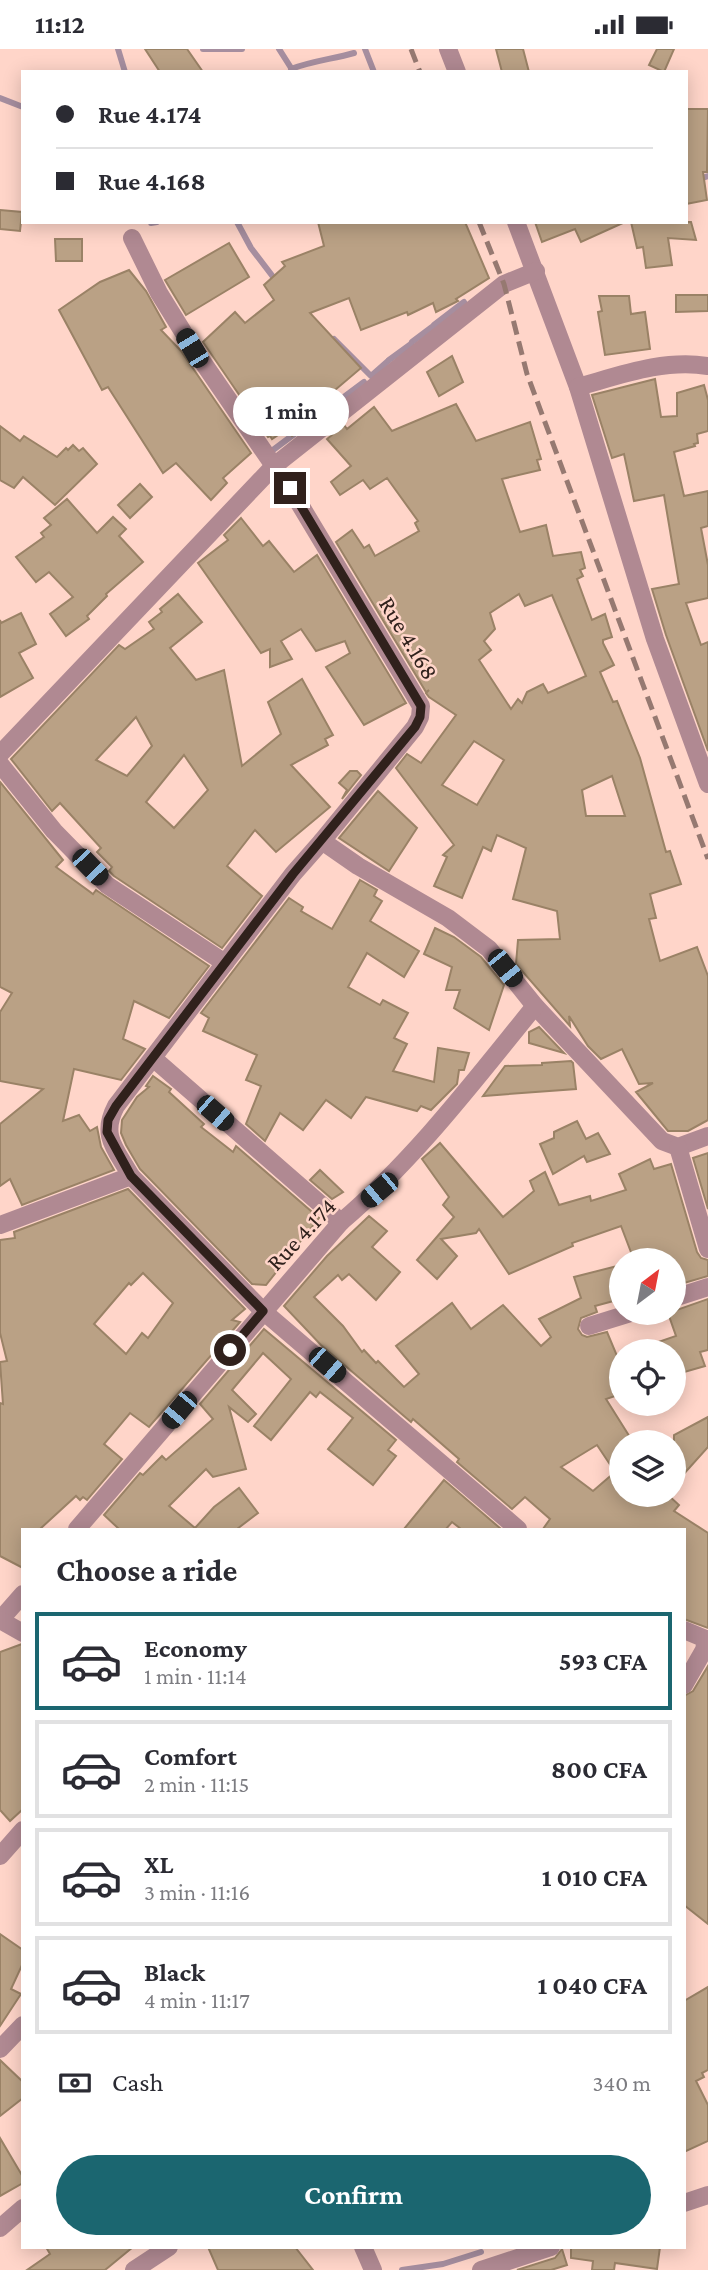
<!DOCTYPE html>
<html lang="en">
<head>
<meta charset="utf-8">
<style>
	:root { --surface:#fff; --page:#f2f2f3; --text:#2b2b33; --muted:#7c7c81; --line:#e1e1e2; --accent:#1b6670 }
	body { margin:0; font-family:"Crimson Pro",serif; background:var(--page); color:var(--text); height:100vh; display:flex; flex-direction:column; font-size:26px; white-space:nowrap }
	* { box-sizing:border-box; margin:0 }
	p { font-size:23px; color:var(--muted) }
	.icon { flex:none; width:38px; height:38px; fill:none; stroke:currentColor; stroke-width:2; stroke-linecap:round; stroke-linejoin:round }
	.map { position:relative; flex:1; overflow:hidden }
	.sheet { position:absolute; left:21px; top:1479px; width:665px; height:721px; display:flex; flex-direction:column; background:var(--surface); border-radius:0px; box-shadow:0 4px 18px #0003 }
	.sheet>* { flex:none }
	.top-card { position:absolute; left:21px; top:21px; width:667px; height:154px; border-radius:0px; box-shadow:0 4px 18px #0003; display:grid; align-content:center; height:154px; padding:0 35px; background:var(--surface) }
	.needle { width:46px; rotate:32deg }
	.buttons { position:absolute; left:609px; top:1199px; display:grid; gap:14px }
	.buttons a { display:grid; place-items:center; width:77px; height:77px; border-radius:50%; background:var(--surface); box-shadow:0 4px 18px #0003; font-size:35px }
	.end { position:absolute; width:32px; height:32px; margin:-16px; border:9px solid #30211c; background:#fff; box-shadow:0 0 0 4px #fff }
	.from { border-radius:50% }
	.bubble { position:absolute; height:49px; border-radius:24px; background:var(--surface); box-shadow:0 4px 18px #0003; font-size:23px; font-weight:700; line-height:49px; text-align:center }
	.car { position:absolute; width:21px; height:42px; margin:-21px -10px; border-radius:9px; box-shadow:0 0 5px 2px #0007; background:linear-gradient(#222 24%,#8ab4d8 0 40%,#222 0 76%,#8ab4d8 0 86%,#222 0) }
	.top-card b { display:flex; align-items:center; gap:24px; height:66px; font-size:26px }
	.top-card b+b { border-top:2px solid var(--line) }
	.top-card i { width:18px; height:18px; background:var(--text) }
	ul { padding:0; list-style:none }
	li { display:flex; align-items:center; gap:21px; height:98px; margin:0 14px 10px; padding:0 21px; border:4px solid var(--line); border-radius:0px }
	li div { flex:1 }
	li b { display:block; font-size:26px }
	li em { font-style:normal; font-weight:700 }
	li.selected { border-color:var(--accent) }
	li>.icon { width:63px; height:63px; stroke-width:1.5 }
	h2 { padding:0 35px; font-size:32px; line-height:84px }
	.pay { display:flex; align-items:center; gap:18px; height:77px; padding:0 35px; font-size:26px }
	.pay p { margin-inline-start:auto }
	.button { display:flex; gap:14px; margin-top:auto; padding:14px 35px }
	.button a { flex:1; height:80px; border-radius:42px; background:var(--accent); color:#fff; font-size:28px; font-weight:700; line-height:80px; text-align:center }
	.status { display:flex; justify-content:space-between; align-items:center; height:49px; padding:0 35px; background:var(--surface); direction:ltr }
	.status svg { height:19px; fill:currentColor }
	.map>svg:first-child { display:block }
	.lines { fill:none; stroke-linecap:round; stroke-linejoin:round }
	.stream { stroke:#a68e9f; stroke-width:6 }
	.building { fill:#baa185; stroke:#9a8266; stroke-width:2; fill-rule:evenodd }
	.minor { stroke:#b08992; stroke-width:18 }
	.rail { stroke:#967971; stroke-width:5; stroke-dasharray:14 7; stroke-linecap:butt }
	.route { stroke:#30211c; stroke-width:9 }
	.labels { text-anchor:middle; dominant-baseline:central; stroke-width:5; stroke-linejoin:round; paint-order:stroke }
	.street-label { font-size:24px; fill:#30211c; stroke:#ffd5c9 }
</style>
</head>
<body>
<div class="status"><b>11:12</b><svg viewBox="0 0 49 12"><path d="M0 12V9h3v3zM5 12V6h3v6zM10 12V3h3v9zM15 12V0h3v12zM26 1h20v11H26zM47 4h2v5h-2z"/></svg></div>
<div class="map">
<svg width="708" height="2221" viewBox="0 0 708 2221">
	<rect width="100%" height="100%" fill="#ffd5c9"/>
	<g class="lines">
		<g class="stream">
			<polyline points="118,0 125,23"/>
			<polyline points="203,0 242,0"/>
			<polyline points="279,0 293,22"/>
			<polyline points="365,0 374,23"/>
			<path d="M 291,20 C 312,12 333,10 354,4"/>
			<polyline points="0,49 23,58"/>
			<polyline points="686,134 708,127"/>
			<polyline points="237,173 251,199 277,233"/>
			<polyline points="151,174 157,173"/>
			<polyline points="434,276 464,253"/>
			<polyline points="334,290 371,327 388,312"/>
			<polyline points="412,293 432,278"/>
			<polyline points="389,311 411,295"/>
			<polyline points="273,401 364,333"/>
			<polyline points="402,2221 443,2215 481,2203"/>
		</g>
	</g>
	<g class="building">
		<polygon points="145,0 187,0 203,23 160,23"/>
		<polygon points="496,0 523,0 529,23 502,23"/>
		<polygon points="657,0 674,0 664,23 649,16"/>
		<polygon points="686,60 708,60 707,123 703,123 707,151 686,155"/>
		<polygon points="0,161 22,163 20,182 0,180"/>
		<polygon points="318,173 465,173 489,229 456,250 458,252 436,263 433,254 408,266 407,263 361,281 349,249 310,264 361,319 335,341 338,344 327,353 330,358 292,387 287,380 272,390 270,387 268,388 203,293 235,263 245,274 274,251 264,236 285,217 282,213 324,197"/>
		<polygon points="535,173 625,173 581,193 575,180 542,193"/>
		<polygon points="631,173 691,173 696,191 668,189 672,216 646,219 643,198 637,199"/>
		<polygon points="55,190 82,190 82,212 56,212"/>
		<polygon points="229,194 249,228 186,266 165,231"/>
		<polygon points="129,221 146,242 166,278 161,281 181,302 251,404 223,429 227,434 211,451 176,414 163,424 108,338 102,341 59,261 100,233"/>
		<polygon points="676,246 708,246 708,262 676,263"/>
		<polygon points="599,247 629,247 631,265 645,263 650,300 605,306 598,263 602,262"/>
		<polygon points="452,307 463,333 439,347 427,323"/>
		<polygon points="655,330 661,368 677,367 677,344 704,336 708,351 708,382 697,385 698,394 694,395 695,397 674,403 684,447 708,442 708,477 701,479 708,516 708,549 686,554 701,596 708,593 708,702 666,586 652,540 679,535 664,446 634,452 624,405 612,409 592,346"/>
		<path d="M 456,355 L 476,392 L 530,373 L 541,410 L 537,411 L 540,421 L 502,430 L 520,483 L 546,476 L 553,507 L 581,503 L 585,519 L 580,521 L 583,527 L 577,530 L 592,571 L 605,565 L 612,588 L 603,591 L 603,594 L 614,616 L 600,623 L 613,653 L 617,652 L 640,709 L 666,803 L 670,802 L 681,835 L 650,845 L 656,869 L 649,870 L 655,893 L 660,912 L 697,898 L 708,927 L 708,1071 L 688,1082 L 668,1082 L 636,1043 L 653,1034 L 639,1035 L 622,1000 L 601,1010 L 588,997 L 569,967 L 570,977 L 516,915 L 518,891 L 560,890 L 557,862 L 513,850 L 526,799 L 497,786 L 491,802 L 483,798 L 462,849 L 434,837 L 447,808 L 443,806 L 454,796 L 396,719 L 407,705 L 421,714 L 456,666 L 429,648 L 426,644 L 429,641 L 426,643 L 336,493 L 352,481 L 364,499 L 369,496 L 375,507 L 419,482 L 415,474 L 418,472 L 387,429 L 370,440 L 363,431 L 340,446 L 331,433 L 351,417 L 327,390 L 344,376 L 347,380 L 374,358 L 392,382 ZM 519,545 L 525,557 L 552,546 L 586,627 L 548,644 L 543,635 L 527,643 L 522,654 L 518,650 L 511,660 L 479,611 L 491,601 L 484,592 L 495,580 L 490,564 ZM 474,692 L 504,711 L 477,756 L 442,736 ZM 612,727 L 625,767 L 586,767 L 582,741 Z"/>
		<polygon points="0,377 20,392 24,387 57,408 66,399 68,401 73,396 79,402 83,399 97,415 55,456 23,428 14,439 0,431"/>
		<polygon points="140,435 152,448 130,469 118,456"/>
		<polygon points="67,450 97,484 113,468 126,480 119,487 143,513 106,545 107,547 87,567 89,570 66,587 50,565 73,548 49,523 36,533 16,508 44,488 41,484 51,476 44,469"/>
		<polygon points="241,469 263,497 269,492 294,523 317,506 406,654 364,676 326,618 350,604 345,592 316,602 301,580 281,592 292,610 270,618 270,600 261,604 198,514 228,491 224,486"/>
		<path d="M 178,545 L 202,573 L 170,599 L 196,631 L 224,621 L 242,717 L 281,685 L 268,653 L 302,630 L 333,686 L 325,690 L 328,696 L 291,716 L 330,758 L 276,803 L 255,781 L 227,817 L 262,847 L 222,899 L 114,827 L 109,822 L 112,818 L 97,803 L 101,799 L 60,754 L 52,762 L 11,710 L 119,596 L 125,600 L 154,580 L 149,573 L 162,563 L 160,560 ZM 136,668 L 152,697 L 127,727 L 96,711 ZM 184,706 L 208,741 L 174,779 L 146,753 Z"/>
		<polygon points="21,564 36,595 19,604 33,629 0,648 0,571 1,574"/>
		<polygon points="350,722 357,722 361,726 342,750 347,741 339,734"/>
		<polygon points="0,733 63,811 56,818 93,845 96,841 209,917 169,969 134,952 123,990 145,1000 121,1031 74,1020 63,1072 79,1066 90,1082 97,1078 101,1098 114,1121 22,1156 10,1130 0,1137 0,1075 43,1040 0,1032 0,963 12,944 0,938"/>
		<polygon points="378,742 417,779 389,822 339,789"/>
		<polygon points="360,831 377,841 374,847 382,852 370,872 419,902 404,928 367,904 348,938 380,956 383,951 408,964 394,989 407,995 393,1022 434,1033 438,999 469,1004 464,1021 459,1021 457,1035 431,1061 421,1057 417,1062 366,1048 351,1069 326,1051 303,1081 280,1064 265,1092 246,1075 261,1037 246,1031 257,1006 203,982 209,969 201,964 289,849 303,858 301,862 332,880"/>
		<polygon points="435,879 454,888 481,908 504,936 489,981 454,959 460,941 446,941 452,918 424,905"/>
		<polygon points="539,978 564,1004 529,994 529,983"/>
		<polygon points="571,1012 573,1014 576,1040 483,1047 505,1017 542,1016 542,1014"/>
		<polygon points="153,1027 171,1040 169,1043 204,1075 201,1078 233,1103 236,1097 319,1169 266,1236 252,1235 140,1120 126,1096 121,1084 122,1071 137,1048 149,1038 146,1037"/>
		<polygon points="577,1072 586,1090 598,1084 610,1105 587,1113 584,1107 553,1125 540,1095 554,1089 554,1083"/>
		<polygon points="440,1094 503,1168 534,1142 530,1132 545,1123 559,1156 590,1147 591,1152 626,1141 619,1125 650,1110 654,1120 671,1115 697,1203 701,1209 708,1211 708,1227 674,1237 674,1211 634,1211 621,1177 572,1194 573,1197 509,1225 479,1180 476,1184 441,1190 457,1207 437,1230 417,1211 454,1168 443,1156 449,1148 422,1110"/>
		<polygon points="708,1104 708,1160 693,1109"/>
		<polygon points="320,1121 343,1143 332,1150 310,1131"/>
		<path d="M 128,1140 L 245,1260 L 232,1271 L 240,1273 L 149,1378 L 130,1364 L 104,1395 L 122,1410 L 87,1451 L 83,1448 L 80,1451 L 76,1447 L 40,1480 L 23,1480 L 23,1519 L 0,1507 L 0,1354 L 3,1355 L 0,1313 L 7,1312 L 0,1284 L 0,1191 L 15,1189 L 14,1183 ZM 143,1224 L 173,1254 L 148,1289 L 142,1284 L 126,1305 L 94,1275 L 129,1234 L 131,1236 Z"/>
		<path d="M 369,1167 L 387,1182 L 372,1198 L 400,1223 L 376,1251 L 349,1225 L 342,1231 L 338,1226 L 314,1248 L 343,1277 L 362,1303 L 364,1301 L 376,1314 L 378,1312 L 404,1338 L 419,1325 L 396,1297 L 452,1254 L 471,1280 L 503,1256 L 541,1297 L 551,1288 L 539,1270 L 581,1249 L 574,1228 L 621,1216 L 621,1250 L 595,1257 L 597,1263 L 581,1269 L 578,1280 L 582,1286 L 587,1288 L 607,1283 L 617,1307 L 621,1305 L 621,1345 L 606,1350 L 633,1393 L 621,1393 L 621,1446 L 668,1446 L 679,1456 L 674,1462 L 708,1484 L 708,1579 L 684,1570 L 684,1480 L 543,1480 L 550,1470 L 525,1448 L 512,1460 L 457,1413 L 459,1410 L 413,1370 L 411,1373 L 321,1296 L 284,1257 L 327,1207 ZM 597,1396 L 615,1423 L 593,1442 L 561,1418 Z"/>
		<polygon points="708,1250 708,1301 700,1303 705,1317 674,1326 674,1302 641,1302 641,1299 676,1287 668,1264"/>
		<polygon points="264,1280 396,1391 388,1401 396,1407 373,1436 328,1400 353,1369 320,1343 316,1348 310,1343 271,1391 254,1377 291,1330 263,1304 232,1341 256,1365 248,1373 229,1358 246,1420 213,1428 206,1420 169,1457 195,1479 214,1458 239,1439 258,1464 237,1480 119,1480 104,1466 140,1424 143,1426 162,1407 166,1411 213,1370 200,1355"/>
		<polygon points="708,1368 708,1398 674,1436 674,1386"/>
		<polygon points="444,1431 501,1480 461,1480 452,1473 446,1480 404,1480"/>
		<polygon points="22,1595 23,1760 10,1772 0,1761 0,1603"/>
		<polygon points="708,1617 708,1875 684,1856 684,1647 693,1642"/>
		<polygon points="0,1885 23,1901 23,1914 11,1940 21,1945 0,1977"/>
		<polygon points="708,1938 708,2021 702,2024 704,2028 696,2032 708,2056 708,2092 684,2103 684,1952"/>
		<polygon points="0,2011 23,2033 23,2049 0,2067"/>
		<polygon points="0,2089 23,2128 23,2134 0,2147"/>
		<polygon points="46,2198 133,2198 105,2221 27,2221 50,2205"/>
		<polygon points="208,2198 295,2198 313,2221 218,2221"/>
		<polygon points="571,2198 660,2198 657,2220 615,2214 614,2221 592,2221 593,2212 571,2209"/>
		<polygon points="562,2200 567,2216 551,2221 517,2221 555,2209"/>
	</g>
	<g class="lines">
		<g class="minor">
			<polyline points="448,0 457,23"/>
			<polyline points="516,173 578,338 655,590 708,735"/>
			<polyline points="132,189 159,244 193,299 274,417 504,235 536,222"/>
			<path d="M 578,338 C 621,326 663,310 708,317"/>
			<polyline points="0,705 274,417 290,439 421,657 420,668 415,678 322,792 358,817 448,869 489,900 535,957 662,1092 678,1098 708,1087"/>
			<polyline points="0,715 54,782 107,836 225,914 293,825 322,792"/>
			<polyline points="153,1009 341,1173"/>
			<polyline points="678,1098 708,1200"/>
			<path d="M 131,1127 C 116,1100 100,1087 116,1057 L 225,914"/>
			<polyline points="0,1176 131,1127 263,1262 518,1480"/>
			<polyline points="674,1249 708,1238"/>
			<polyline points="589,1277 631,1264"/>
			<path d="M 77,1480 L 341,1173 C 415,1110 474,1032 535,957"/>
			<polyline points="0,1571 23,1545"/>
			<polyline points="0,1571 23,1584"/>
			<polyline points="684,1581 708,1591"/>
			<polyline points="684,1636 704,1601 706,1590"/>
			<polyline points="0,1807 23,1781"/>
			<polyline points="0,2000 23,1976"/>
			<polyline points="684,2154 708,2146"/>
			<polyline points="0,2179 23,2159"/>
			<polyline points="363,2198 373,2221"/>
			<polyline points="134,2221 169,2198"/>
			<polyline points="481,2221 551,2198"/>
		</g>
		<g class="rail">
			<polyline points="411,0 420,23"/>
			<polyline points="479,173 504,235 527,325 708,810"/>
		</g>
	</g>
	<g class="lines">
		<polyline class="route" points="230,1301 263,1262 131,1127 107,1083 108,1071 116,1057 293,825 415,678 420,668 421,657 290,439"/>
	</g>
	<g class="labels">
		<g class="street-label">
			<text transform="translate(409 589) rotate(59)">Rue 4.168</text>
			<text transform="translate(301 1185) rotate(-47)">Rue 4.174</text>
		</g>
	</g>
</svg>
<div class="buttons">
<a><svg class="needle" viewBox="-14 -14 28 28"><path d="M0-13l5 13h-10z" fill="#e53935"/><path d="M0 13l5-13h-10z" fill="#7c7c81"/></svg></a>
<a><svg class="icon" aria-label="locate" viewBox="0 0 24 24"><circle cx="12" cy="12" r="6"/><path d="M12 2v4M12 18v4M2 12h4M18 12h4"/></svg></a>
<a><svg class="icon" aria-label="layers" viewBox="0 0 24 24"><path d="M12 4l9 5-9 5-9-5zM3 14l9 5 9-5"/></svg></a>
</div>
<i class="end from" style="left:230px;top:1301px"></i>
<i class="end" style="left:290px;top:439px"></i>
<div class="bubble" style="left:233px;top:338px;width:116px">1 min</div>
<i class="car" style="left:192px;top:299px;rotate:329deg"></i>
<i class="car" style="left:90px;top:818px;rotate:136deg"></i>
<i class="car" style="left:505px;top:919px;rotate:141deg"></i>
<i class="car" style="left:215px;top:1064px;rotate:131deg"></i>
<i class="car" style="left:379px;top:1141px;rotate:230deg"></i>
<i class="car" style="left:327px;top:1316px;rotate:131deg"></i>
<i class="car" style="left:179px;top:1361px;rotate:220deg"></i>
<div class="top-card">
<b><i class="from"></i>Rue 4.174</b>
<b><i></i>Rue 4.168</b>
</div>
<section class="sheet">
<h2>Choose a ride</h2>
<ul>
<li class="selected"><svg class="icon" aria-label="car" viewBox="0 0 24 24"><path d="M5 17H2v-5l4-1 3-4h7l3 4 3 1v5h-3M9 17h6M6 11h13"/><circle cx="7" cy="17" r="2"/><circle cx="17" cy="17" r="2"/></svg><div><b>Economy</b><p>1 min · 11:14</p></div><em>593 CFA</em></li>
<li><svg class="icon" aria-label="car" viewBox="0 0 24 24"><path d="M5 17H2v-5l4-1 3-4h7l3 4 3 1v5h-3M9 17h6M6 11h13"/><circle cx="7" cy="17" r="2"/><circle cx="17" cy="17" r="2"/></svg><div><b>Comfort</b><p>2 min · 11:15</p></div><em>800 CFA</em></li>
<li><svg class="icon" aria-label="car" viewBox="0 0 24 24"><path d="M5 17H2v-5l4-1 3-4h7l3 4 3 1v5h-3M9 17h6M6 11h13"/><circle cx="7" cy="17" r="2"/><circle cx="17" cy="17" r="2"/></svg><div><b>XL</b><p>3 min · 11:16</p></div><em>1 010 CFA</em></li>
<li><svg class="icon" aria-label="car" viewBox="0 0 24 24"><path d="M5 17H2v-5l4-1 3-4h7l3 4 3 1v5h-3M9 17h6M6 11h13"/><circle cx="7" cy="17" r="2"/><circle cx="17" cy="17" r="2"/></svg><div><b>Black</b><p>4 min · 11:17</p></div><em>1 040 CFA</em></li>
</ul>
<div class="pay"><svg class="icon" aria-label="cash" viewBox="0 0 24 24"><path d="M3 7h18v10H3z"/><circle cx="12" cy="12" r="2"/></svg>Cash<p>340 m</p></div>
<div class="button"><a>Confirm</a></div>
</section>
</div>
</body>
</html>
